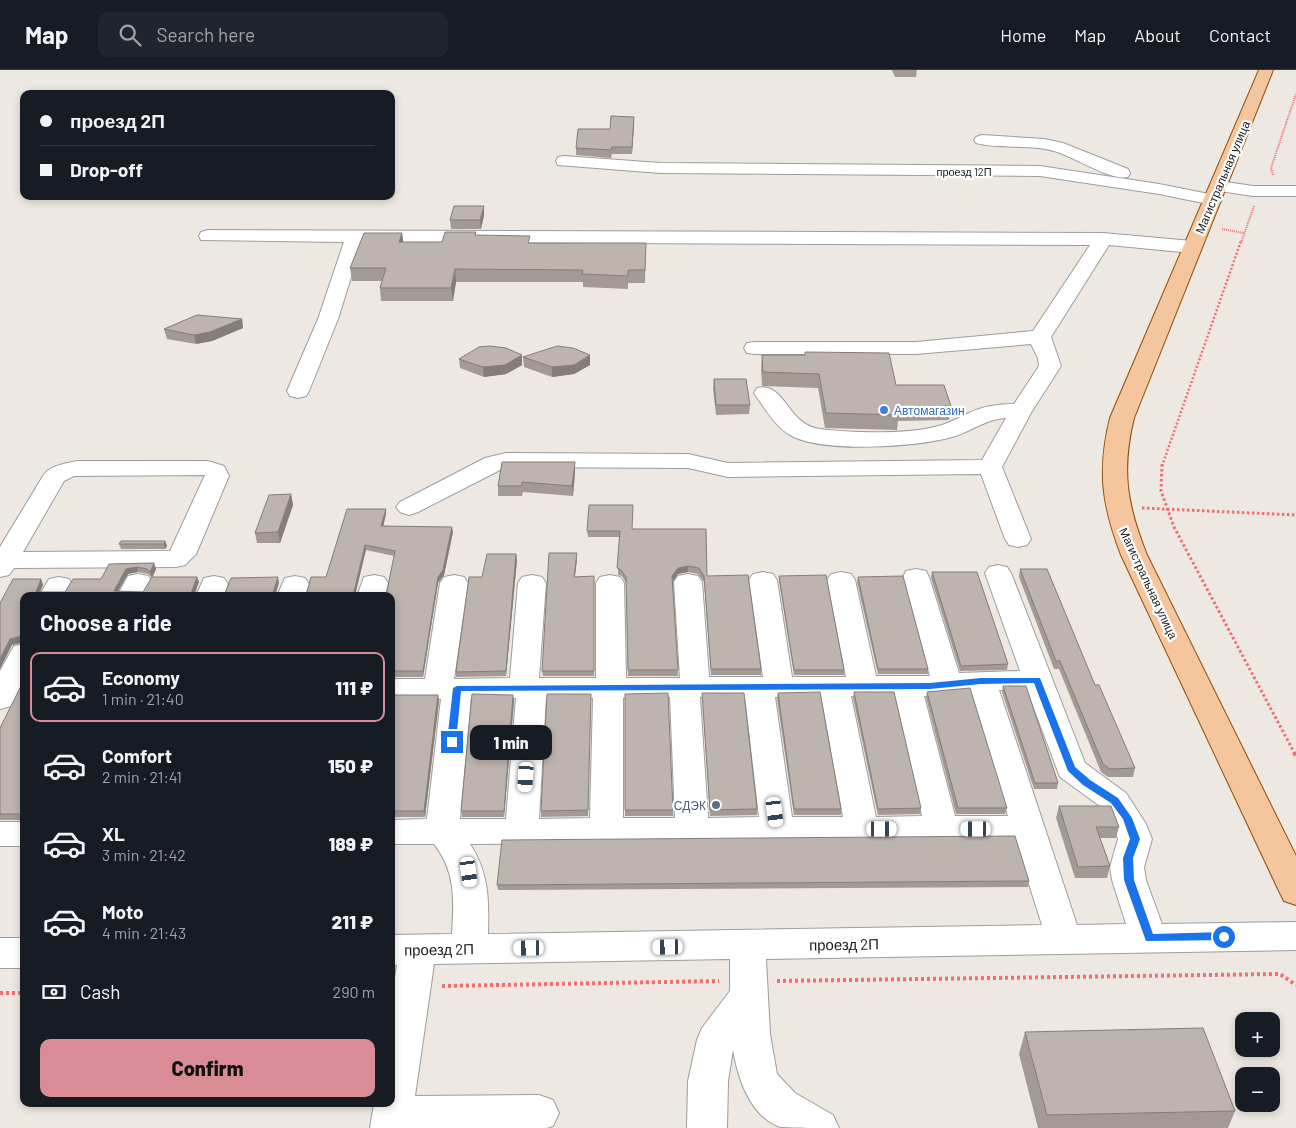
<!DOCTYPE html>
<html lang="en">
<head>
<meta charset="utf-8">
<style>
	:root { --surface:#171b24; --page:#20242c; --text:#f1f3f6; --muted:#9ea1a6; --line:#363941; --accent:#d98c96 }
	body { margin:0; font-family:Barlow,sans-serif; background:var(--page); color:var(--text); height:100vh; display:flex; flex-direction:column; font-size:19px; white-space:nowrap }
	* { box-sizing:border-box; margin:0 }
	p { font-size:16px; color:var(--muted) }
	.icon { flex:none; width:28px; height:28px; fill:none; stroke:currentColor; stroke-width:2; stroke-linecap:round; stroke-linejoin:round }
	.map { position:relative; flex:1; overflow:hidden }
	.side { position:absolute; left:20px; top:522px; width:375px; height:515px; display:flex; flex-direction:column; background:var(--surface); border-radius:10px; box-shadow:0 2px 8px #0003 }
	.side>* { flex:none }
	.hud { position:absolute; left:20px; top:20px; width:375px; height:110px; border-radius:10px; box-shadow:0 2px 8px #0003; display:grid; align-content:center; height:110px; padding:0 20px; background:var(--surface) }
	.controls { position:absolute; left:1235px; top:942px; display:grid; gap:10px }
	.controls a { display:grid; place-items:center; width:45px; height:45px; border-radius:10px; background:var(--surface); box-shadow:0 2px 8px #0003; font-size:25px }
	.end { position:absolute; width:22px; height:22px; margin:-11px; border:6px solid #1a73e8; background:#fff; box-shadow:0 0 0 2px #fff }
	.from { border-radius:50% }
	.bubble { position:absolute; height:35px; border-radius:10px; background:var(--surface); box-shadow:0 2px 8px #0003; font-size:16px; font-weight:800; line-height:35px; text-align:center }
	.car { position:absolute; width:15px; height:30px; margin:-15px -8px; border-radius:6px; box-shadow:0 0 4px 1px #0007; background:linear-gradient(#fff 24%,#345 0 40%,#fff 0 76%,#345 0 86%,#fff 0) }
	.hud b { display:flex; align-items:center; gap:18px; height:48px; font-size:19px }
	.hud b+b { border-top:1px solid var(--line) }
	.hud i { width:12px; height:12px; background:var(--text) }
	ul { padding:0; list-style:none }
	li { display:flex; align-items:center; gap:15px; height:70px; margin:0 10px 8px; padding:0 10px; border:2px solid transparent; border-radius:10px }
	li div { flex:1 }
	li b { display:block; font-size:19px }
	li em { font-style:normal; font-weight:800 }
	li.current { border-color:var(--accent) }
	li>.icon { width:45px; height:45px; stroke-width:1.5 }
	h2 { padding:0 20px; font-size:22px; line-height:60px }
	.pay { display:flex; align-items:center; gap:12px; height:55px; padding:0 20px; font-size:19px }
	.pay p { margin-inline-start:auto }
	.action { display:flex; gap:10px; margin-top:auto; padding:10px 20px }
	.action a { flex:1; height:58px; border-radius:10px; background:var(--accent); color:#111; font-size:20px; font-weight:800; line-height:58px; text-align:center }
	header { display:flex; align-items:center; gap:30px; box-sizing:border-box; height:70px; padding:0 25px; background:var(--surface); border-bottom:1px solid var(--line) }
	header strong { font-size:24px }
	nav { display:flex; gap:28px; margin-inline-start:auto; font-size:18px }
	.search { width:350px; height:45px; background:var(--page); display:flex; align-items:center; gap:12px; box-sizing:border-box; padding:0 18px; border-radius:10px; color:var(--muted); font-size:19px }
	.map>svg:first-child { display:block }
	.lines { fill:none; stroke-linecap:round; stroke-linejoin:round }
	.minor-casing { stroke:#9d9d9d; stroke-width:2 }
	.major-casing { stroke:#8a5009; stroke-width:2 }
	.path-far3 { stroke:#f06f71; stroke-width:2; stroke-dasharray:1 1; stroke-linecap:butt }
	.path-far2 { stroke:#f06f71; stroke-width:2.5; stroke-dasharray:2 2; stroke-linecap:butt }
	.path-far1 { stroke:#f06f71; stroke-width:3; stroke-dasharray:2.5 2.5; stroke-linecap:butt }
	.path { stroke:#f06f71; stroke-width:4; stroke-dasharray:3 3; stroke-linecap:butt }
	.minor { fill:#fff; fill-rule:evenodd }
	.major { fill:#f5c59e; fill-rule:evenodd }
	.wall { fill:#a39a96 }
	.shaded-wall { fill:#847d7a }
	.building { fill:#bdb3af; stroke:#847d7a }
	.route { fill:#1a73e8 }
	.shop-dot { fill:#3f7fe0; stroke:#fff; stroke-width:2 }
	.service-dot { fill:#5c6f8a; stroke:#fff; stroke-width:2 }
	.labels { text-anchor:middle; dominant-baseline:central; stroke-width:4.5; stroke-linejoin:round; paint-order:stroke }
	.far-street-label { font-size:11px; fill:#1c1c1c; stroke:#fff }
	.street-label { font-size:12px; fill:#1c1c1c; stroke:#fff }
	.shop-label { font-size:12px; fill:#366cbe; stroke:#fff; text-anchor:start }
	.service-label { font-size:12px; fill:#4e5e75; stroke:#fff; text-anchor:end }
	.near-street-label { font-size:15px; fill:#1c1c1c; stroke:#fff }
</style>
</head>
<body>
<header>
<strong>Map</strong>
<div class="search"><svg class="icon" aria-label="search" viewBox="0 0 24 24"><circle cx="10" cy="10" r="6"/><path d="M15 15l6 6"/></svg>Search here</div>
<nav><a>Home</a><a>Map</a><a>About</a><a>Contact</a></nav>
</header>
<div class="map">
<svg width="1296" height="1058" viewBox="0 0 1296 1058">
	<rect width="100%" height="100%" fill="#ede8e2"/>
	<g class="lines">
		<g class="minor-casing">
			<g id="minor">
				<path d="M 982,65 L 1044,69 L 1063,73 L 1128,99 L 1130,103 L 1128,107 C 1112,111 1077,89 1060,83 C 1034,73 1003,80 976,73 L 974,70 L 976,67 Z"/>
				<polygon points="564,86 660,93 1040,96 1159,114 1219,126 1222,130 1219,134 1213,135 1159,124 1040,106 660,103 558,95 556,91 558,87"/>
				<polygon points="1219,111 1253,116 1296,116 1296,126 1253,126 1213,120 1210,116 1213,112"/>
				<path d="M 208,160 L 1103,163 L 1192,171 L 1199,173 L 1201,177 L 1199,181 L 1192,183 L 1109,175 L 1051,267 L 1061,296 L 1032,341 L 1002,397 L 1031,469 L 1027,475 L 1018,477 L 1009,475 L 1005,469 L 981,404 L 728,407 L 688,398 L 506,397 L 418,442 L 409,445 L 400,442 L 396,437 L 400,432 L 485,388 L 506,383 L 688,384 L 728,393 L 982,390 L 1006,348 C 985,349 971,362 952,367 C 916,377 824,383 792,366 C 776,358 764,337 754,323 L 757,318 C 785,311 787,355 820,359 C 852,363 910,365 942,355 C 951,352 960,347 969,343 C 983,336 999,334 1014,334 L 1039,296 L 1038,288 L 1031,274 L 916,284 L 755,284 L 747,283 L 744,278 L 747,273 L 755,272 L 916,272 L 1033,261 L 1090,175 L 362,172 L 338,249 L 309,321 L 306,326 L 298,328 L 290,326 L 287,321 L 318,249 L 344,172 L 201,170 L 199,166 L 201,162 Z"/>
				<path d="M 77,391 L 208,391 L 224,396 L 229,406 L 196,484 L 185,495 L 176,497 L 14,498 L 9,505 L 0,507 L 0,477 L 43,406 C 50,395 65,394 77,391 ZM 205,405 L 170,481 L 23,482 L 64,411 L 74,406 Z"/>
				<path d="M 998,495 L 1007,497 L 1011,503 L 1085,693 L 1126,723 L 1146,754 L 1152,769 L 1144,797 L 1146,810 L 1162,854 L 1296,852 L 1296,880 L 766,889 L 770,964 L 777,1004 L 795,1023 L 833,1045 L 839,1058 C 826,1058 791,1058 780,1057 C 750,1046 738,1008 733,980 L 728,1011 L 727,1058 L 687,1058 L 688,1011 L 697,970 L 702,958 L 730,921 L 730,889 L 434,894 L 415,1026 L 539,1025 L 553,1030 L 559,1043 L 553,1056 L 547,1058 L 370,1058 L 374,1034 L 391,1034 L 391,931 L 397,895 L 391,895 L 391,865 L 452,864 C 454,830 456,802 434,774 L 391,774 L 391,750 L 427,749 L 441,629 L 391,629 L 391,609 L 425,609 L 440,513 L 444,507 L 454,505 L 464,507 L 468,513 L 454,609 L 510,608 L 518,513 L 522,507 L 532,505 L 542,507 L 546,513 L 539,608 L 596,608 L 596,513 L 600,507 L 610,505 L 620,507 L 624,513 L 626,608 L 680,608 L 674,512 L 678,506 L 688,504 L 698,506 L 702,512 L 709,607 L 763,607 L 749,510 L 753,504 L 763,502 L 773,504 L 777,510 L 792,607 L 846,607 L 827,510 L 831,504 L 841,502 L 851,504 L 855,510 L 876,606 L 930,606 L 903,507 L 906,501 L 916,499 L 926,501 L 929,507 L 959,603 L 1020,601 L 985,503 L 989,497 ZM 999,620 L 1027,620 L 1060,707 L 1104,739 L 1111,749 L 1118,769 L 1110,797 L 1112,810 L 1126,854 L 1077,855 ZM 970,622 L 1008,746 L 955,746 L 924,626 ZM 821,626 L 843,747 L 792,747 L 775,627 ZM 851,626 L 895,626 L 922,746 L 876,747 ZM 670,627 L 675,748 L 623,748 L 623,628 ZM 700,627 L 745,627 L 759,747 L 708,748 ZM 471,628 L 516,628 L 506,749 L 460,749 ZM 546,628 L 593,628 L 590,748 L 539,749 ZM 1015,770 L 1042,855 L 488,864 C 489,830 489,803 470,774 Z"/>
				<polygon points="138,504 148,506 152,512 145,526 117,526 128,506"/>
				<polygon points="374,505 384,507 388,513 385,526 357,526 364,507"/>
				<polygon points="214,506 224,508 228,514 224,526 196,526 204,508"/>
				<polygon points="295,506 305,508 309,514 305,526 277,526 285,508"/>
				<polygon points="59,507 69,509 73,515 67,526 39,526 49,509"/>
				<polygon points="24,574 24,612 11,636 0,639 0,601 14,576"/>
				<rect x="0" y="752" width="24" height="24"/>
				<rect x="0" y="868" width="24" height="30"/>
			</g>
		</g>
		<g class="major-casing">
			<path id="major" d="M 1259,0 L 1273,0 L 1134,348 C 1121,401 1127,435 1147,485 L 1296,786 L 1296,835 L 1284,831 L 1279,821 L 1121,485 C 1102,435 1097,401 1110,348 Z"/>
		</g>
		<g class="path-far3">
			<polyline points="1273,105 1271,98 1296,24"/>
			<polyline points="1222,159 1244,163"/>
			<polyline points="1241,173 1254,136"/>
		</g>
		<polyline class="path-far2" points="1162,396 1241,171"/>
		<g class="path-far1">
			<polyline points="1162,394 1161,421 1174,457 1295,684"/>
			<polyline points="1142,438 1296,445"/>
		</g>
		<g class="path">
			<polyline points="1294,683 1296,686"/>
			<polyline points="777,911 1280,904 1296,915"/>
			<polyline points="442,916 719,911"/>
			<polyline points="0,923 24,923"/>
		</g>
		<use href="#minor" class="minor"/>
		<use href="#major" class="major"/>
	</g>
	<g class="wall">
		<polygon points="892,0 917,0 916,7 895,7"/>
		<polygon points="634,54 632,84 612,84 611,88 576,85 576,78 610,59"/>
		<polygon points="484,145 481,159 451,159 450,150"/>
		<polygon points="402,163 403,172 442,172 476,165 530,173 646,173 645,213 628,213 628,219 583,217 583,212 456,212 453,231 381,231 380,218 382,211 352,211 350,198"/>
		<polygon points="242,249 243,258 212,271 196,274 167,269 164,259"/>
		<polygon points="805,282 896,315 951,336 949,350 898,351 897,360 825,358 818,318 762,316 761,299 762,285 805,285"/>
		<polygon points="523,287 590,295 574,304 552,307 524,297"/>
		<polygon points="459,289 522,295 506,304 484,307 460,298"/>
		<polygon points="714,309 750,335 749,344 716,345 713,319"/>
		<polygon points="575,402 573,426 523,422 522,426 498,426 498,416"/>
		<polygon points="291,424 293,435 280,473 257,473 255,463"/>
		<polygon points="386,444 383,456 453,462 444,505 438,513 423,607 391,607 391,526 394,486 366,480 326,507"/>
		<polygon points="706,459 707,506 761,599 761,605 711,605 704,512 698,504 688,502 678,504 673,512 678,606 628,606 626,513 622,506 618,505 619,467 588,467 587,461"/>
		<polygon points="165,471 167,476 165,479 121,479 119,474"/>
		<polygon points="516,484 517,490 506,606 456,607 456,602 482,507"/>
		<polygon points="577,489 575,507 594,506 594,606 543,606 542,601"/>
		<polygon points="154,493 156,499 152,508 148,504 138,502 128,504 118,521 143,522 197,507 199,512 24,572 12,575 41,509 43,515 40,522 65,522 101,509 109,494"/>
		<polygon points="1020,499 1095,615 1135,698 1133,707 1108,707 1101,702 1059,599 1054,599 1019,507"/>
		<polygon points="932,502 1008,594 1007,600 960,601 931,508"/>
		<polygon points="779,506 844,600 844,605 794,605 779,511"/>
		<polygon points="858,507 928,599 928,604 878,604 857,512"/>
		<polygon points="24,610 24,750 0,750 0,658"/>
		<polygon points="1003,616 1058,713 1057,719 1034,719 1002,622"/>
		<polygon points="854,622 921,738 920,744 878,745 853,628"/>
		<polygon points="927,622 1007,738 1005,744 956,744 926,628"/>
		<polygon points="702,623 757,739 757,745 710,746"/>
		<polygon points="778,623 841,739 841,745 794,745 777,629"/>
		<polygon points="625,624 673,740 673,746 625,746"/>
		<polygon points="391,625 438,625 439,631 425,747 391,747"/>
		<polygon points="591,630 588,746 541,747 541,741"/>
		<polygon points="514,631 504,747 462,747 461,741"/>
		<polygon points="1059,736 1119,757 1116,768 1100,768 1110,796 1107,808 1075,808 1056,748"/>
		<polygon points="1029,811 1028,817 498,820 497,815"/>
		<polygon points="1025,962 1235,1041 1228,1058 1038,1058 1019,984"/>
	</g>
	<g class="shaded-wall">
		<polygon points="634,47 634,54 632,84 632,77"/>
		<polygon points="484,136 484,145 481,159 480,150"/>
		<polygon points="402,163 404,176 399,172"/>
		<polygon points="455,199 456,212 453,231 451,218"/>
		<polygon points="242,249 243,258 212,271 196,274 194,265"/>
		<polygon points="522,285 522,295 506,304 484,307 483,297"/>
		<polygon points="590,285 590,295 574,304 552,307 552,297"/>
		<polygon points="575,392 575,402 573,426 572,416"/>
		<polygon points="291,424 293,435 280,473 278,462"/>
		<polygon points="386,439 386,444 382,462 381,456"/>
		<polygon points="452,457 453,462 444,505 438,513 423,607 423,601 438,507"/>
		<polygon points="165,471 167,476 165,479 164,474"/>
		<polygon points="365,475 366,480 355,526 353,526"/>
		<polygon points="577,483 577,489 574,512 574,507"/>
		<polygon points="516,484 517,490 506,606 506,601"/>
		<polygon points="154,493 156,499 152,508 150,502"/>
		<polygon points="688,496 688,502 678,504 672,512 672,506 678,498"/>
		<polygon points="137,497 138,502 128,504 115,526 114,521 126,499"/>
		<polygon points="197,507 199,512 194,526 190,526"/>
		<polygon points="278,507 279,513 275,526 272,526"/>
		<polygon points="41,509 43,515 38,526 36,522"/>
		<polygon points="22,566 24,572 12,575 0,599 0,589 10,569"/>
		<polygon points="438,625 439,631 425,747 424,741"/>
		<polygon points="513,625 514,631 504,747 504,741"/>
	</g>
	<g class="building">
		<polygon points="611,46 634,47 632,77 612,77 611,80 576,78 578,59 610,59"/>
		<polygon points="454,136 484,136 480,150 450,150"/>
		<polygon points="445,162 476,162 475,165 530,166 528,173 646,173 645,200 628,200 628,206 582,204 583,200 455,199 451,218 380,218 386,198 350,198 364,163 402,163 399,172 442,172"/>
		<polygon points="197,245 242,249 210,262 194,265 164,259"/>
		<polygon points="490,276 506,278 522,285 505,295 483,297 459,289 479,277"/>
		<polygon points="557,276 573,278 590,285 574,295 552,297 523,287"/>
		<polygon points="805,282 889,283 896,315 944,315 951,336 896,337 898,345 826,343 819,304 763,302 762,285 805,285"/>
		<polygon points="714,309 746,309 750,335 716,335"/>
		<polygon points="502,392 575,392 572,416 522,412 522,416 498,416"/>
		<polygon points="291,424 278,462 255,463 269,425"/>
		<polygon points="589,435 633,435 632,459 706,459 707,506 748,505 761,599 711,599 704,506 699,498 688,496 678,498 672,506 678,600 628,600 626,507 621,500 617,498 620,461 587,461"/>
		<polygon points="347,439 386,439 381,456 452,457 443,500 438,507 423,601 391,601 391,526 386,526 395,481 365,475 353,526 306,526 311,507 326,507"/>
		<polygon points="121,471 165,471 164,474 119,474"/>
		<polygon points="549,483 577,483 574,507 594,506 594,601 542,601"/>
		<polygon points="487,484 516,484 506,601 456,602 469,507 482,507"/>
		<polygon points="154,493 150,502 147,499 137,497 126,499 114,521 143,522 152,507 197,507 190,526 24,526 24,568 22,566 10,569 0,589 0,533 13,509 41,509 36,522 65,522 73,509 101,509 109,494"/>
		<polygon points="1020,499 1047,499 1095,615 1099,615 1135,698 1110,699 1103,694 1060,591 1056,591"/>
		<polygon points="932,502 977,502 1008,594 961,596"/>
		<polygon points="826,505 844,600 794,600 779,506"/>
		<polygon points="903,506 928,599 878,599 858,507"/>
		<polygon points="278,507 272,526 224,526 231,508"/>
		<polygon points="24,610 24,744 0,744 0,658"/>
		<polygon points="1003,616 1026,616 1058,713 1035,713"/>
		<polygon points="970,618 1007,738 958,738 927,622"/>
		<polygon points="820,622 841,739 794,739 778,623"/>
		<polygon points="854,622 894,622 921,738 878,739"/>
		<polygon points="668,623 673,740 625,740 625,624"/>
		<polygon points="702,623 744,623 757,739 710,740"/>
		<polygon points="472,624 513,625 504,741 461,741"/>
		<polygon points="547,624 591,624 588,740 541,741"/>
		<polygon points="391,625 438,625 424,741 391,741"/>
		<polygon points="1059,736 1111,736 1119,757 1096,757 1110,796 1078,797"/>
		<polygon points="1015,766 1029,811 497,815 502,770"/>
		<polygon points="1203,958 1235,1041 1047,1045 1025,962"/>
	</g>
	<polygon class="route" points="981,608 1040,608 1075,697 1090,710 1118,728 1132,748 1140,769 1133,788 1134,810 1153,864 1224,862 1228,864 1228,870 1146,871 1124,810 1123,788 1130,769 1123,749 1111,733 1083,715 1068,701 1034,613 981,614 930,619 461,621 456,672 452,675 447,672 453,618 457,616 930,613"/>
	<circle class="shop-dot" cx="884" cy="340" r="5"/>
	<circle class="service-dot" cx="716" cy="735" r="5"/>
	<g class="labels">
		<g class="far-street-label">
			<text x="964" y="101">проезд 12П</text>
		</g>
		<g class="street-label">
			<text transform="translate(1222 107) rotate(-67)">Магистральная улица</text>
			<text transform="translate(1149 513) rotate(65)">Магистральная улица</text>
		</g>
		<g class="shop-label">
			<text x="894" y="340">Автомагазин</text>
		</g>
		<g class="service-label">
			<text x="706" y="735">СДЭК</text>
		</g>
		<g class="near-street-label">
			<text transform="translate(844 874) rotate(-1)">проезд 2П</text>
			<text transform="translate(439 879) rotate(-1)">проезд 2П</text>
		</g>
	</g>
</svg>
<div class="controls">
<a>+</a>
<a>−</a>
</div>
<i class="end from" style="left:1224px;top:867px"></i>
<i class="end" style="left:452px;top:672px"></i>
<div class="bubble" style="left:470px;top:655px;width:82px">1 min</div>
<i class="car" style="left:526px;top:707px;rotate:184deg"></i>
<i class="car" style="left:775px;top:742px;rotate:173deg"></i>
<i class="car" style="left:882px;top:759px;rotate:90deg"></i>
<i class="car" style="left:976px;top:759px;rotate:270deg"></i>
<i class="car" style="left:469px;top:802px;rotate:172deg"></i>
<i class="car" style="left:668px;top:877px;rotate:269deg"></i>
<i class="car" style="left:529px;top:878px;rotate:269deg"></i>
<div class="hud">
<b><i class="from"></i>проезд 2П</b>
<b><i></i>Drop-off</b>
</div>
<section class="side">
<h2>Choose a ride</h2>
<ul>
<li class="current"><svg class="icon" aria-label="car" viewBox="0 0 24 24"><path d="M5 17H2v-5l4-1 3-4h7l3 4 3 1v5h-3M9 17h6M6 11h13"/><circle cx="7" cy="17" r="2"/><circle cx="17" cy="17" r="2"/></svg><div><b>Economy</b><p>1 min · 21:40</p></div><em>111 ₽</em></li>
<li><svg class="icon" aria-label="car" viewBox="0 0 24 24"><path d="M5 17H2v-5l4-1 3-4h7l3 4 3 1v5h-3M9 17h6M6 11h13"/><circle cx="7" cy="17" r="2"/><circle cx="17" cy="17" r="2"/></svg><div><b>Comfort</b><p>2 min · 21:41</p></div><em>150 ₽</em></li>
<li><svg class="icon" aria-label="car" viewBox="0 0 24 24"><path d="M5 17H2v-5l4-1 3-4h7l3 4 3 1v5h-3M9 17h6M6 11h13"/><circle cx="7" cy="17" r="2"/><circle cx="17" cy="17" r="2"/></svg><div><b>XL</b><p>3 min · 21:42</p></div><em>189 ₽</em></li>
<li><svg class="icon" aria-label="car" viewBox="0 0 24 24"><path d="M5 17H2v-5l4-1 3-4h7l3 4 3 1v5h-3M9 17h6M6 11h13"/><circle cx="7" cy="17" r="2"/><circle cx="17" cy="17" r="2"/></svg><div><b>Moto</b><p>4 min · 21:43</p></div><em>211 ₽</em></li>
</ul>
<div class="pay"><svg class="icon" aria-label="cash" viewBox="0 0 24 24"><path d="M3 7h18v10H3z"/><circle cx="12" cy="12" r="2"/></svg>Cash<p>290 m</p></div>
<div class="action"><a>Confirm</a></div>
</section>
</div>
</body>
</html>
